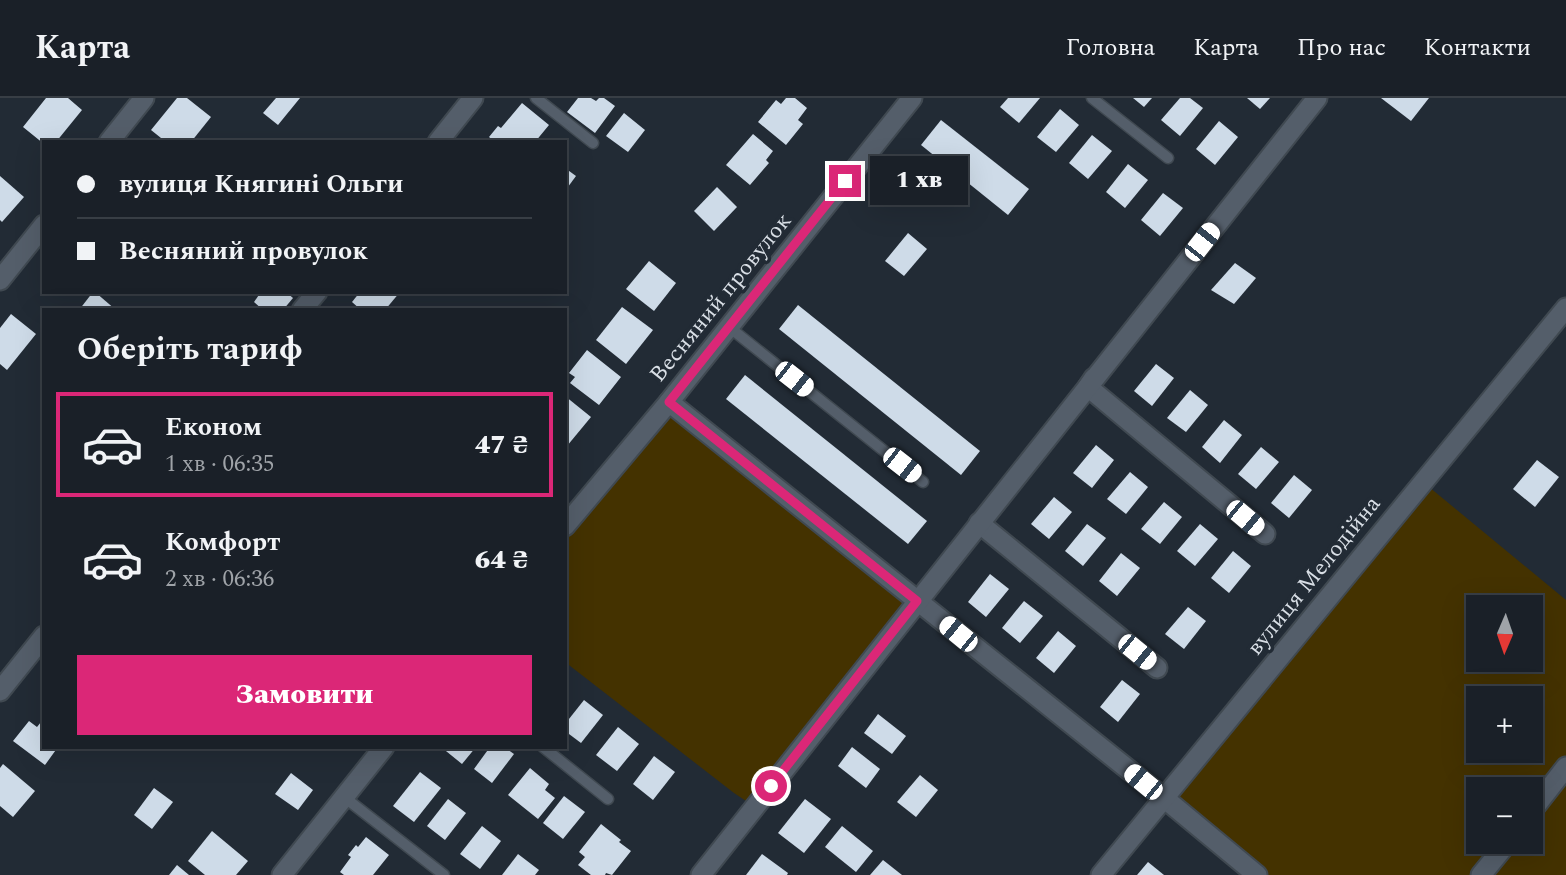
<!DOCTYPE html>
<html lang="uk">
<head>
<meta charset="utf-8">
<style>
	:root { --surface:#1a2028; --page:#232830; --text:#f1f3f6; --muted:#9fa3a8; --line:#383e45; --accent:#db2777 }
	body { margin:0; font-family:Spectral,serif; background:var(--page); color:var(--text); height:100vh; display:flex; flex-direction:column; font-size:26px; white-space:nowrap }
	* { box-sizing:border-box; margin:0 }
	p { font-size:23px; color:var(--muted) }
	.icon { flex:none; width:38px; height:38px; fill:none; stroke:currentColor; stroke-width:2; stroke-linecap:round; stroke-linejoin:round }
	.map { position:relative; flex:1; overflow:hidden }
	.sheet { position:absolute; left:42px; top:210px; width:525px; height:441px; display:flex; flex-direction:column; background:var(--surface); border-radius:0px; box-shadow:0 7px 28px #0002,0 0 0 2px var(--line) }
	.sheet>* { flex:none }
	.hud { position:absolute; left:42px; top:42px; width:525px; height:154px; border-radius:0px; box-shadow:0 7px 28px #0002,0 0 0 2px var(--line); display:grid; align-content:center; height:154px; padding:0 35px; background:var(--surface) }
	.needle { width:46px; rotate:182deg }
	.buttons { position:absolute; left:1466px; top:497px; display:grid; gap:14px }
	.buttons a { display:grid; place-items:center; width:77px; height:77px; border-radius:0px; background:var(--surface); box-shadow:0 7px 28px #0002,0 0 0 2px var(--line); font-size:35px }
	.end { position:absolute; width:32px; height:32px; margin:-16px; border:9px solid #db2777; background:#fff; box-shadow:0 0 0 4px #fff }
	.from { border-radius:50% }
	.bubble { position:absolute; height:49px; border-radius:0px; background:var(--surface); box-shadow:0 7px 28px #0002,0 0 0 2px var(--line); font-size:23px; font-weight:800; line-height:49px; text-align:center }
	.car { position:absolute; width:21px; height:42px; margin:-21px -10px; border-radius:9px; box-shadow:0 0 5px 2px #0007; background:linear-gradient(#fff 24%,#345 0 40%,#fff 0 76%,#345 0 86%,#fff 0) }
	.hud b { display:flex; align-items:center; gap:24px; height:66px; font-size:26px }
	.hud b+b { border-top:2px solid var(--line) }
	.hud i { width:18px; height:18px; background:var(--text) }
	ul { padding:0; list-style:none }
	li { display:flex; align-items:center; gap:21px; height:105px; margin:0 14px 10px; padding:0 21px; border:4px solid transparent; border-radius:0px }
	li div { flex:1 }
	li b { display:block; font-size:26px }
	li em { font-style:normal; font-weight:800 }
	li.current { border-color:var(--accent) }
	li>.icon { width:63px; height:63px; stroke-width:1.5 }
	h2 { padding:0 35px; font-size:32px; line-height:84px }
	.action { display:flex; gap:14px; margin-top:auto; padding:14px 35px }
	.action a { flex:1; height:80px; border-radius:0px; background:var(--accent); color:#fff; font-size:28px; font-weight:800; line-height:80px; text-align:center }
	header { display:flex; align-items:center; gap:42px; box-sizing:border-box; height:98px; padding:0 35px; background:var(--surface); border-bottom:2px solid var(--line) }
	header strong { font-size:33px }
	nav { display:flex; gap:38px; margin-inline-start:auto; font-size:24px }
	.map>svg:first-child { display:block }
	.green { fill:#443200; fill-rule:evenodd }
	.building { fill:#cedbe8 }
	.lines { fill:none; stroke-linecap:round; stroke-linejoin:round }
	.service-casing { stroke:#404951; stroke-width:13 }
	.minor-casing { stroke:#404951; stroke-width:23 }
	.service { stroke:#545e6a; stroke-width:10 }
	.minor { stroke:#545e6a; stroke-width:19 }
	.route { stroke:#db2777; stroke-width:9 }
	.labels { text-anchor:middle; dominant-baseline:central; stroke-width:7; stroke-linejoin:round; paint-order:stroke }
	.street-label { font-size:23px; fill:#d8dee5; stroke:#222b35 }
</style>
</head>
<body>
<header>
<strong>Карта</strong>
<nav><a>Головна</a><a>Карта</a><a>Про нас</a><a>Контакти</a></nav>
</header>
<div class="map">
<svg width="1566" height="777" viewBox="0 0 1566 777">
	<rect width="100%" height="100%" fill="#222b35"/>
	<g class="green">
		<polygon points="669,304 917,503 755,709 734,695 565,564 565,428"/>
		<path d="M 1423,384 L 1566,502 L 1566,777 L 1257,777 L 1164,700 ZM 1479,509 L 1531,509 L 1531,562 L 1479,562 ZM 1479,600 L 1531,600 L 1531,653 L 1479,653 ZM 1479,691 L 1531,691 L 1531,744 L 1479,744 Z"/>
	</g>
	<g class="building">
		<polygon points="46,0 68,0 82,12 56,44 44,44 44,46 23,29"/>
		<polygon points="177,0 187,0 211,19 191,44 166,44 151,32"/>
		<polygon points="276,0 300,0 278,27 263,15"/>
		<polygon points="578,0 591,0 596,3 599,0 604,0 615,8 595,35 567,14"/>
		<polygon points="786,0 795,0 807,10 798,22 803,26 786,47 758,24 776,2 781,6"/>
		<polygon points="1008,0 1040,0 1019,25 1000,9"/>
		<polygon points="1133,0 1152,0 1144,9"/>
		<polygon points="1180,0 1190,0 1203,10 1180,38 1161,22"/>
		<polygon points="1247,0 1270,0 1260,11"/>
		<polygon points="1381,0 1429,0 1411,23"/>
		<polygon points="522,5 549,27 535,44 495,44 489,39 498,28 501,30"/>
		<polygon points="1060,11 1079,27 1056,54 1037,39"/>
		<polygon points="624,15 645,32 628,54 606,38"/>
		<polygon points="941,22 1029,91 1008,117 921,47"/>
		<polygon points="1219,23 1238,39 1215,67 1196,51"/>
		<polygon points="753,36 773,53 766,62 769,65 750,87 726,67"/>
		<polygon points="1092,37 1112,53 1088,81 1069,65"/>
		<polygon points="1128,66 1148,82 1125,110 1106,94"/>
		<polygon points="565,70 576,78 565,93"/>
		<polygon points="0,78 24,99 2,124 0,122"/>
		<polygon points="717,89 737,109 714,133 694,113"/>
		<polygon points="1163,95 1183,110 1160,138 1141,122"/>
		<polygon points="908,135 927,151 904,178 885,163"/>
		<polygon points="649,163 676,185 654,213 626,191"/>
		<polygon points="1235,165 1256,180 1234,206 1211,192"/>
		<polygon points="93,194 95,194 116,212 79,212"/>
		<polygon points="261,194 286,194 293,200 283,212 263,212 254,204"/>
		<polygon points="360,194 400,194 385,212 361,212 352,204"/>
		<polygon points="798,207 980,353 961,377 779,231"/>
		<polygon points="622,209 653,232 626,266 596,242"/>
		<polygon points="11,216 36,236 7,272 0,266 0,230"/>
		<polygon points="587,252 621,279 599,307 570,285 575,279 569,275"/>
		<polygon points="1156,266 1174,280 1152,308 1134,293"/>
		<polygon points="745,277 927,423 908,446 726,301"/>
		<polygon points="1190,292 1208,307 1186,334 1167,320"/>
		<polygon points="565,298 591,319 567,348 565,347"/>
		<polygon points="1224,322 1242,337 1220,365 1202,349"/>
		<polygon points="1096,347 1114,362 1092,390 1073,375"/>
		<polygon points="1261,349 1279,364 1256,391 1238,376"/>
		<polygon points="1537,362 1559,379 1535,409 1513,391"/>
		<polygon points="1130,374 1148,389 1126,416 1107,401"/>
		<polygon points="1294,377 1312,392 1289,420 1271,405"/>
		<polygon points="1054,399 1072,414 1049,441 1031,426"/>
		<polygon points="1164,404 1182,419 1160,446 1141,431"/>
		<polygon points="1087,426 1106,440 1083,468 1065,453"/>
		<polygon points="1200,426 1218,441 1195,468 1177,453"/>
		<polygon points="1233,453 1251,468 1229,495 1211,480"/>
		<polygon points="1121,455 1140,470 1117,498 1099,483"/>
		<polygon points="990,476 1009,491 986,519 968,504"/>
		<polygon points="1024,503 1043,518 1020,545 1002,530"/>
		<polygon points="1188,509 1206,523 1184,551 1165,536"/>
		<polygon points="1058,533 1076,548 1054,575 1036,560"/>
		<polygon points="1122,582 1140,596 1118,624 1100,609"/>
		<polygon points="584,602 603,617 581,645 565,633 565,626"/>
		<polygon points="878,616 906,638 892,656 864,635"/>
		<polygon points="29,623 37,629 41,624 44,626 44,649 58,649 45,667 13,643"/>
		<polygon points="618,629 639,646 617,673 596,657"/>
		<polygon points="441,649 476,649 462,666"/>
		<polygon points="490,649 504,649 514,656 492,685 474,671"/>
		<polygon points="852,649 880,671 866,690 838,668"/>
		<polygon points="654,658 675,674 653,702 633,686"/>
		<polygon points="3,666 35,693 13,719 0,708 0,670"/>
		<polygon points="530,670 549,686 545,692 555,700 538,721 508,697"/>
		<polygon points="420,674 441,690 414,724 393,708"/>
		<polygon points="291,675 313,692 298,712 275,696"/>
		<polygon points="920,677 938,692 916,719 897,704"/>
		<polygon points="154,690 173,704 152,731 134,717"/>
		<polygon points="564,698 585,714 563,741 543,725"/>
		<polygon points="448,701 466,715 445,742 427,728"/>
		<polygon points="805,701 831,721 804,755 778,735"/>
		<polygon points="601,726 621,742 619,744 631,753 612,777 606,775 605,777 591,777 578,767 585,759 579,754"/>
		<polygon points="482,728 501,743 480,771 460,756"/>
		<polygon points="842,728 873,753 856,774 825,749"/>
		<polygon points="212,733 248,763 236,777 205,777 188,763"/>
		<polygon points="366,739 389,757 373,777 344,777 340,774 351,759 348,757 356,747 358,749"/>
		<polygon points="518,756 539,772 535,777 502,777"/>
		<polygon points="762,756 788,775 787,777 746,777"/>
		<polygon points="883,762 902,777 870,777"/>
		<polygon points="1148,764 1164,777 1137,777"/>
		<polygon points="177,767 189,777 169,777"/>
	</g>
	<g class="lines">
		<g class="service-casing">
			<g id="service">
				<polyline points="536,0 593,45"/>
				<polyline points="1092,0 1168,60"/>
				<polyline points="729,229 923,384"/>
				<polyline points="543,649 608,701"/>
				<polyline points="344,699 444,777"/>
			</g>
		</g>
		<g class="minor-casing">
			<g id="minor">
				<polyline points="109,44 144,0"/>
				<polyline points="438,44 473,0"/>
				<polyline points="0,182 44,127"/>
				<polyline points="302,212 317,194"/>
				<polyline points="1094,280 1088,289 1265,436"/>
				<polyline points="669,304 1164,700 1257,777"/>
				<polyline points="979,425 1157,570"/>
				<polyline points="565,428 669,304 912,0"/>
				<polyline points="0,593 44,538"/>
				<polyline points="1531,714 1566,669"/>
				<polyline points="282,777 384,649"/>
				<polyline points="701,777 1317,0"/>
				<polyline points="1101,777 1566,210"/>
				<polyline points="1481,777 1508,744"/>
			</g>
		</g>
		<use href="#service" class="service"/>
		<use href="#minor" class="minor"/>
	</g>
	<g class="lines">
		<polyline class="route" points="771,688 917,503 669,304 845,83"/>
	</g>
	<g class="labels">
		<g class="street-label">
			<text transform="translate(721 200) rotate(-51)">Весняний провулок</text>
			<text transform="translate(1314 478) rotate(-51)">вулиця Мелодійна</text>
		</g>
	</g>
</svg>
<div class="buttons">
<a><svg class="needle" viewBox="-14 -14 28 28"><path d="M0-13l5 13h-10z" fill="#e53935"/><path d="M0 13l5-13h-10z" fill="#9fa3a8"/></svg></a>
<a>+</a>
<a>−</a>
</div>
<i class="end from" style="left:771px;top:688px"></i>
<i class="end" style="left:845px;top:83px"></i>
<div class="bubble" style="left:870px;top:58px;width:98px">1 хв</div>
<i class="car" style="left:1202px;top:144px;rotate:38deg"></i>
<i class="car" style="left:794px;top:281px;rotate:128deg"></i>
<i class="car" style="left:902px;top:367px;rotate:128deg"></i>
<i class="car" style="left:1245px;top:420px;rotate:130deg"></i>
<i class="car" style="left:958px;top:536px;rotate:309deg"></i>
<i class="car" style="left:1137px;top:554px;rotate:129deg"></i>
<i class="car" style="left:1143px;top:684px;rotate:309deg"></i>
<div class="hud">
<b><i class="from"></i>вулиця Княгині Ольги</b>
<b><i></i>Весняний провулок</b>
</div>
<section class="sheet">
<h2>Оберіть тариф</h2>
<ul>
<li class="current"><svg class="icon" aria-label="car" viewBox="0 0 24 24"><path d="M5 17H2v-5l4-1 3-4h7l3 4 3 1v5h-3M9 17h6M6 11h13"/><circle cx="7" cy="17" r="2"/><circle cx="17" cy="17" r="2"/></svg><div><b>Економ</b><p>1 хв · 06:35</p></div><em>47 ₴</em></li>
<li><svg class="icon" aria-label="car" viewBox="0 0 24 24"><path d="M5 17H2v-5l4-1 3-4h7l3 4 3 1v5h-3M9 17h6M6 11h13"/><circle cx="7" cy="17" r="2"/><circle cx="17" cy="17" r="2"/></svg><div><b>Комфорт</b><p>2 хв · 06:36</p></div><em>64 ₴</em></li>
</ul>
<div class="action"><a>Замовити</a></div>
</section>
</div>
</body>
</html>
